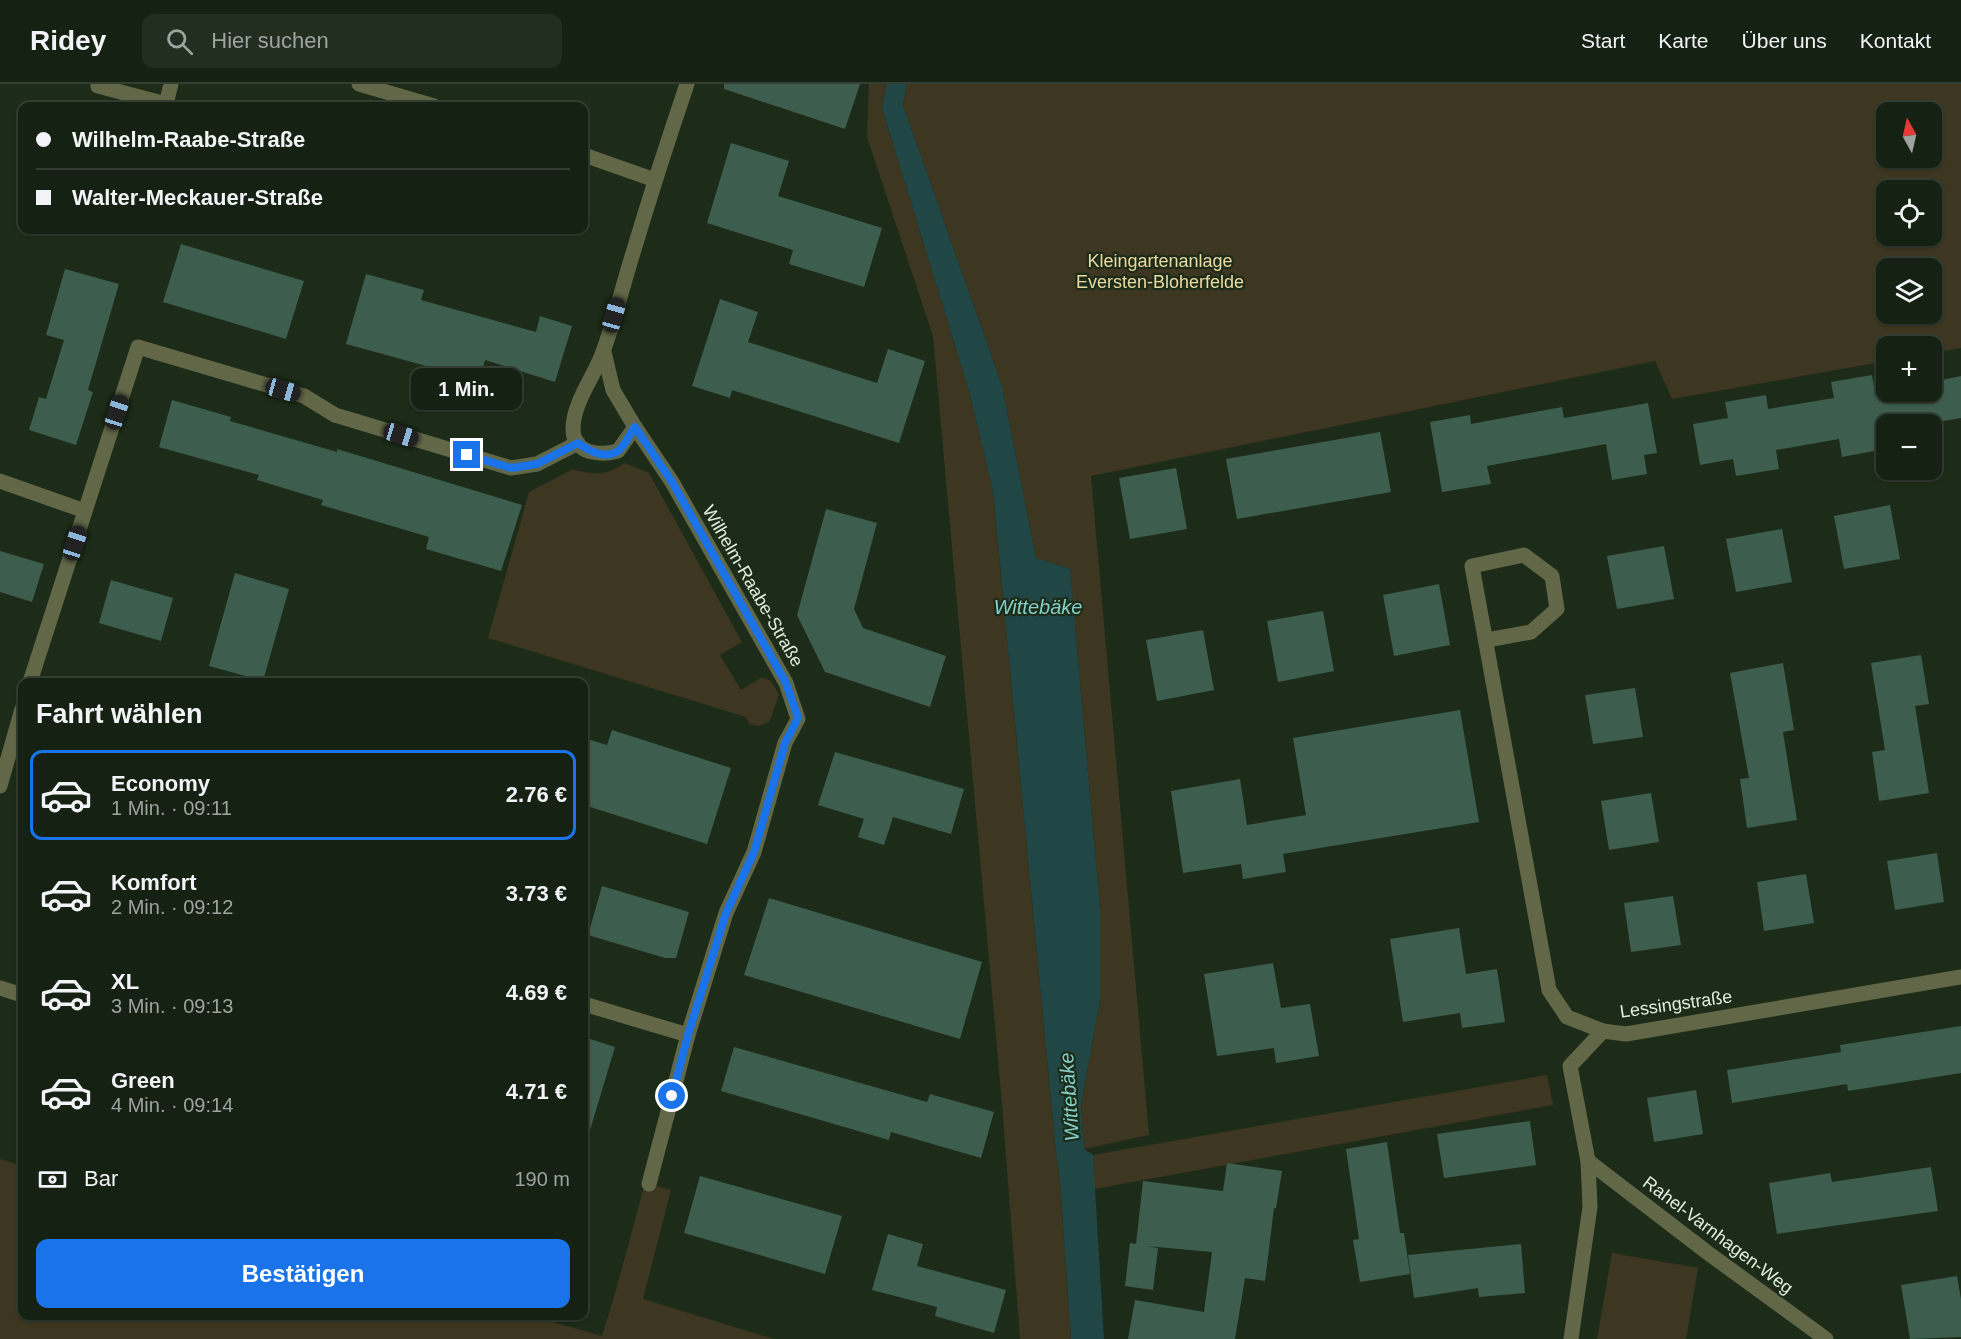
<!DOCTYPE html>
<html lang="de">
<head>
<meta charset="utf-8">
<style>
	:root { --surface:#152112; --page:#222e20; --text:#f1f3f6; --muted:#9da39f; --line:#343e32; --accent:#1a73e8 }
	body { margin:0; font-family:Arial,sans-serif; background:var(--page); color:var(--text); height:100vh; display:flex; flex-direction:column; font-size:22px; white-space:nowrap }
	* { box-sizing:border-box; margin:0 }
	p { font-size:20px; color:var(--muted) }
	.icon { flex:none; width:33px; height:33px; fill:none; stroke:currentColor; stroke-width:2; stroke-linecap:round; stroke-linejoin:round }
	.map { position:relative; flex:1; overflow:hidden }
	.sheet { position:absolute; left:18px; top:594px; width:570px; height:642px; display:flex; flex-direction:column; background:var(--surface); border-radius:12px; box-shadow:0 2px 4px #0004,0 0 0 2px var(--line) }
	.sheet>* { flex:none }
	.banner { position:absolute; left:18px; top:18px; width:570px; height:132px; border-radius:12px; box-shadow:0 2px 4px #0004,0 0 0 2px var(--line); display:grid; align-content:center; height:132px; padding:0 18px; background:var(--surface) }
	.needle { width:39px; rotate:352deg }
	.tools { position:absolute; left:1876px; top:18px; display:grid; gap:12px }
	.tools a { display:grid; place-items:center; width:66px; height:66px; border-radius:12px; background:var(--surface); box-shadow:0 2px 4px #0004,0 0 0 2px var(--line); font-size:30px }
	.end { position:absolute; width:27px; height:27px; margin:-14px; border:8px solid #1a73e8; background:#fff; box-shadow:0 0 0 3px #fff }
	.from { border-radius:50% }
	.bubble { position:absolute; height:42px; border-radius:12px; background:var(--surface); box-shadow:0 2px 4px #0004,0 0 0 2px var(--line); font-size:20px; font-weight:700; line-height:42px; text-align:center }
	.car { position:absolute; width:18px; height:36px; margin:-18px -9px; border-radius:8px; box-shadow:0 0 4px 2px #0007; background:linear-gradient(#222 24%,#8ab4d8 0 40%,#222 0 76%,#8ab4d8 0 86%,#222 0) }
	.banner b { display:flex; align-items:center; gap:21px; height:57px; font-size:22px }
	.banner b+b { border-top:2px solid var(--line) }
	.banner i { width:15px; height:15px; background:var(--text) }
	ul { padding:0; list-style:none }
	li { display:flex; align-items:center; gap:18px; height:90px; margin:0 12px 9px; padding:0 6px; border:3px solid transparent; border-radius:12px }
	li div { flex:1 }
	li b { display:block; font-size:22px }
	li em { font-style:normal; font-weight:700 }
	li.current { border-color:var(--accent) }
	li>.icon { width:54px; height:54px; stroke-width:1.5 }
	h2 { padding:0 18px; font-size:27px; line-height:72px }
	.pay { display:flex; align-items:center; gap:15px; height:66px; padding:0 18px; font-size:22px }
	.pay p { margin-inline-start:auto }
	.button { display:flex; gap:12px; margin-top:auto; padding:12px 18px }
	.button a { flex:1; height:69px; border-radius:12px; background:var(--accent); color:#fff; font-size:24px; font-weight:700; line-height:69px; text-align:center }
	header { display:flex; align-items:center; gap:36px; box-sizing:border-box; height:84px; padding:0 30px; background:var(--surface); border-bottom:2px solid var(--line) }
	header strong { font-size:28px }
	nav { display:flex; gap:33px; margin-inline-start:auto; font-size:21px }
	.search { width:420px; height:54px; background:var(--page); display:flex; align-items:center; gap:15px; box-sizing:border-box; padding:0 21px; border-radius:12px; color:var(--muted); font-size:22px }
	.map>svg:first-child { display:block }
	.green { fill:#3d3621; fill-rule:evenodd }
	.water { fill:#204745 }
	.building { fill:#3d5d4f }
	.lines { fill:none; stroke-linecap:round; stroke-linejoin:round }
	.street { stroke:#626747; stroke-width:15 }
	.route { stroke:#1a73e8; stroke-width:8 }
	.labels { text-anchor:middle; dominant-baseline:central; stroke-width:4.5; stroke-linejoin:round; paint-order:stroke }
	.park-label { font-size:18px; fill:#ecd8a1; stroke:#1c2c18 }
	.street-label { font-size:18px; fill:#e1ecdf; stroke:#1c2c18 }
	.water-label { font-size:20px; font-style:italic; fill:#83cec8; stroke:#1c2c18 }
</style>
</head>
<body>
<header>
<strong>Ridey</strong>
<div class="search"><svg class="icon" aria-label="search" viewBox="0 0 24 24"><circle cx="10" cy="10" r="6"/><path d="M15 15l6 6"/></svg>Hier suchen</div>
<nav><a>Start</a><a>Karte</a><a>Über uns</a><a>Kontakt</a></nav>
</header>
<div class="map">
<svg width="1961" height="1255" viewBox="0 0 1961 1255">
	<rect width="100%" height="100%" fill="#1c2c18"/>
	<g class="green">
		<polygon points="869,0 887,0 882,24 969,307 993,407 1056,1068 1060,1096 1071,1255 1020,1255 1002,1020 933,252 867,53"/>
		<path d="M 907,0 L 1961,0 L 1961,264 L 1932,269 L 1932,262 L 1887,262 L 1887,277 L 1672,315 L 1655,277 L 1091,392 L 1149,1051 L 1084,1065 L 1081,1021 L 1100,916 L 1100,825 L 1070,485 L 1036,474 L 1002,302 L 903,21 ZM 1887,28 L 1932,28 L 1932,74 L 1887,74 ZM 1887,106 L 1932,106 L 1932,152 L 1887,152 ZM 1887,184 L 1932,184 L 1932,230 L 1887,230 Z"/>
		<path d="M 625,379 L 649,389 L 742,558 L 720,571 L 741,606 L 762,593 L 771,597 L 779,610 L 770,637 L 759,642 L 749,640 L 746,633 L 488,554 L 529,408 L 573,385 C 595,392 607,391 625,379 Z"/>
		<polygon points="1547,991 1553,1021 1094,1105 1093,1071"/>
		<polygon points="0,1075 22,1082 22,1232 532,1232 602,1252 616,1206 645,1099 671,1106 643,1215 774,1255 0,1255"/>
		<polygon points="1612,1169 1698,1184 1686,1255 1597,1255"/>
	</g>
	<polygon class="water" points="887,0 907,0 903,21 1002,302 1036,474 1070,485 1100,825 1100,916 1081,1021 1084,1065 1093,1071 1104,1255 1071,1255 1060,1096 1056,1068 993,407 969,307 882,24"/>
	<g class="building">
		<polygon points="724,0 860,0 845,45 724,5"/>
		<polygon points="731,59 789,77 778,112 882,144 864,203 789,180 793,166 707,139"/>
		<polygon points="181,160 304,197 286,255 163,218"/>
		<polygon points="65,185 119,200 88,306 93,308 76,361 29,346 39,313 46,315 64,256 46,251"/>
		<polygon points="366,190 424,206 421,216 536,248 540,232 572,242 555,298 485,276 476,309 427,295 430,283 346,260"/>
		<polygon points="720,215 758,228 748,258 877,299 888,265 925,277 899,359 732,306 730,314 692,302"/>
		<polygon points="1872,291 1875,308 1932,308 1932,298 1961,292 1961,334 1926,340 1881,340 1885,365 1842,373 1839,355 1776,366 1779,385 1736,392 1733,375 1700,381 1693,340 1728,334 1725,318 1766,311 1768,325 1834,314 1831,298"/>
		<polygon points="172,316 231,333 230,337 337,368 337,365 522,421 501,487 426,465 429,453 321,421 323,416 257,396 259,391 159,363"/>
		<polygon points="1648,319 1657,369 1644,371 1647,390 1612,396 1606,360 1487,382 1491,400 1442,408 1430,338 1470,331 1471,340 1562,323 1564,334"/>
		<polygon points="1380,348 1391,408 1237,435 1226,375"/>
		<polygon points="1176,384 1187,445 1130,455 1119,394"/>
		<polygon points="1890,421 1900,475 1844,485 1834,432"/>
		<polygon points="826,425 877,439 854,525 863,544 946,572 930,623 825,588 797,531"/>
		<polygon points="1782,445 1792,498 1736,508 1726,455"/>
		<polygon points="1664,462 1674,515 1617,525 1607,472"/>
		<polygon points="0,467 44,480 32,518 0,508"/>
		<polygon points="235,489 289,505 263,597 209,582"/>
		<polygon points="111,496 173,514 161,557 99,539"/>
		<polygon points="1439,500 1450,561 1394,572 1383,511"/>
		<polygon points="1323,527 1334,587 1278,598 1267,537"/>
		<polygon points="1203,546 1214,606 1157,617 1146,556"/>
		<polygon points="1921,571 1929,620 1915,622 1929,709 1879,717 1872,668 1885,666 1871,579"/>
		<polygon points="1783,579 1794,646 1783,648 1797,736 1747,744 1740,695 1749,694 1730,589"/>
		<polygon points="1635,604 1643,653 1593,660 1585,611"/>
		<polygon points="1460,626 1479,738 1283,770 1286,788 1243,795 1241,780 1183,789 1171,707 1240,695 1247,741 1306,731 1293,654"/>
		<polygon points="612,646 731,684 707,760 584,721 584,654 607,661"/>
		<polygon points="835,668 964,705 951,750 893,733 884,761 858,753 864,735 818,721"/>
		<polygon points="1651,709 1659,758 1609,766 1601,717"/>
		<polygon points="1937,769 1944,818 1895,826 1887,777"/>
		<polygon points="1806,790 1814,839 1764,847 1757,798"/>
		<polygon points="602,802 689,828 676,874 665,874 588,851"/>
		<polygon points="1673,812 1681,861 1631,868 1624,819"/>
		<polygon points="769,814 982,878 960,955 744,891"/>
		<polygon points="1459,844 1466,890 1497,885 1505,938 1462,944 1460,929 1403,938 1390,855"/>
		<polygon points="1273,879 1281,924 1310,920 1319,972 1276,979 1274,964 1217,972 1204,890"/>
		<polygon points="1961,942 1961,989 1848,1007 1847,1000 1732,1019 1727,986 1841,968 1840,961"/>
		<polygon points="584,953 615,963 590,1046 584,1045"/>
		<polygon points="734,963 927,1018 930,1010 994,1028 981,1074 891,1048 889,1056 721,1007"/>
		<polygon points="1696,1006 1703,1050 1654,1058 1647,1014"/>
		<polygon points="1530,1037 1536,1081 1444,1094 1437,1050"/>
		<polygon points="1387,1058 1400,1149 1404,1149 1410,1190 1360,1198 1353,1156 1359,1155 1346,1065"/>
		<polygon points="1227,1079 1282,1087 1276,1124 1274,1124 1265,1197 1245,1194 1235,1255 1128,1255 1135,1216 1204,1228 1212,1168 1146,1162 1158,1164 1153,1206 1125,1202 1130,1159 1136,1160 1143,1097 1223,1107"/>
		<polygon points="1931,1083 1938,1127 1777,1150 1769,1099 1830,1089 1832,1098"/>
		<polygon points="700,1092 842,1132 825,1190 684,1149"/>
		<polygon points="888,1150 923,1160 917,1182 1006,1206 994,1249 935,1232 937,1223 872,1206"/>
		<polygon points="1521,1160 1525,1209 1479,1213 1478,1204 1414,1214 1408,1171"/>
		<polygon points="1957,1192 1961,1215 1961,1253 1910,1255 1901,1201"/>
	</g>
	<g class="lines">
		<g class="street">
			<polyline points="98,0 98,2 166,20 171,0"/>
			<polyline points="359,0 434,22"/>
			<polyline points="584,71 655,96"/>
			<path d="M 604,268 L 613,306 L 635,343 L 618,367 C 600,372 573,370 573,345 C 573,317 596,291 604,265 C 615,234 623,201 633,169 C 650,112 668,56 687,0"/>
			<polyline points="635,343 672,398 786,599 798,635 785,659 754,768 726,829 688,951 649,1100"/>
			<polyline points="0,397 85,427"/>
			<polyline points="1487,556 1531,548 1557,525 1552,492 1524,471 1472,482 1549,906 1567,933 1603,947 1626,950 1961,893"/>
			<polyline points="30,598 138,263 304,312 335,331 511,384 537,380 578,359"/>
			<polyline points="0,702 22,625"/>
			<polyline points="0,904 22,911"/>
			<polyline points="584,920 688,951"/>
			<polyline points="1588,1077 1708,1169 1826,1255"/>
			<polyline points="1571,1255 1590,1123 1588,1077 1570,982 1603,947"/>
		</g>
	</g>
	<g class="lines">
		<path class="route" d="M 467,371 L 511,384 L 537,380 L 578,359 C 589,367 605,376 618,367 C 625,362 630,349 635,343 L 672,398 L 786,599 L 798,634 L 785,659 L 754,768 L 726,829 L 688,951 L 672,1012"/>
	</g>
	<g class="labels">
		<g class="park-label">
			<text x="1160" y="177">Kleingartenanlage<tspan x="1160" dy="21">Eversten-Bloherfelde</tspan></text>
		</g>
		<g class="street-label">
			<text transform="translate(753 502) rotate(60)">Wilhelm-Raabe-Straße</text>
			<text transform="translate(1676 920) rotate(-8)">Lessingstraße</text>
			<text transform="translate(1718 1151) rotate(37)">Rahel-Varnhagen-Weg</text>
		</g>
		<g class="water-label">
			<text x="1038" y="523">Wittebäke</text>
			<text transform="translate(1069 1013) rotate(-94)">Wittebäke</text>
		</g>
	</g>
</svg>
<div class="tools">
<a><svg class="needle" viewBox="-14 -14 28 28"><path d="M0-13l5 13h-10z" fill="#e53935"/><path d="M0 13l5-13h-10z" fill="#9da39f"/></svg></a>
<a><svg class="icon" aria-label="locate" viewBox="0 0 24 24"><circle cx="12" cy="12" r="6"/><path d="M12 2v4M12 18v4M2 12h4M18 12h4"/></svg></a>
<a><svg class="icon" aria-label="layers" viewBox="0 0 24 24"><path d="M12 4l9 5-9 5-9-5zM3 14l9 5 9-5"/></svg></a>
<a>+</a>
<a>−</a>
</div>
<i class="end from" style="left:672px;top:1012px"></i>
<i class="end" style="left:467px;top:371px"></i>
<div class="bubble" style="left:411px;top:284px;width:111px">1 Min.</div>
<i class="car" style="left:614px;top:231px;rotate:16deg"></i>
<i class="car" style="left:283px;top:306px;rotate:106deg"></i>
<i class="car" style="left:117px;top:328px;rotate:18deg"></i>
<i class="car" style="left:401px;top:351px;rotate:107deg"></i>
<i class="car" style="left:75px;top:459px;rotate:18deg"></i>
<div class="banner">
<b><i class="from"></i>Wilhelm-Raabe-Straße</b>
<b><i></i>Walter-Meckauer-Straße</b>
</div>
<section class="sheet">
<h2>Fahrt wählen</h2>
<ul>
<li class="current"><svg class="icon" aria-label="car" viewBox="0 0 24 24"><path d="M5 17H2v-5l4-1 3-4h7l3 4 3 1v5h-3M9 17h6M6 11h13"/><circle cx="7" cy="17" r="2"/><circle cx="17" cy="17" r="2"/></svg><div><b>Economy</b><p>1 Min. · 09:11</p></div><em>2.76 €</em></li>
<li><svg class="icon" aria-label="car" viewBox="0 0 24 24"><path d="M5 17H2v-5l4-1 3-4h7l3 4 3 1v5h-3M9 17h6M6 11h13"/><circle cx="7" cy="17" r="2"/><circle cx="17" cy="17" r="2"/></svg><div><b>Komfort</b><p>2 Min. · 09:12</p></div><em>3.73 €</em></li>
<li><svg class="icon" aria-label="car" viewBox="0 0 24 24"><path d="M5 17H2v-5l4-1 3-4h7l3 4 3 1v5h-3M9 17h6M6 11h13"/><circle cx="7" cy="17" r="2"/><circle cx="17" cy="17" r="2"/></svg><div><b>XL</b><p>3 Min. · 09:13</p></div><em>4.69 €</em></li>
<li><svg class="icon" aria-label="car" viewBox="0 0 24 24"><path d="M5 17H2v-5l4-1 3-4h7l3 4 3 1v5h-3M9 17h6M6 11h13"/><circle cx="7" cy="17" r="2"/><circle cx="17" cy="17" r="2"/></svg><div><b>Green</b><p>4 Min. · 09:14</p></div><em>4.71 €</em></li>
</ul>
<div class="pay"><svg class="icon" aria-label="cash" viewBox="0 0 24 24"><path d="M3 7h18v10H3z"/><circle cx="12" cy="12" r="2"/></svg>Bar<p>190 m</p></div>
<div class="button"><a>Bestätigen</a></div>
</section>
</div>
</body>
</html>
